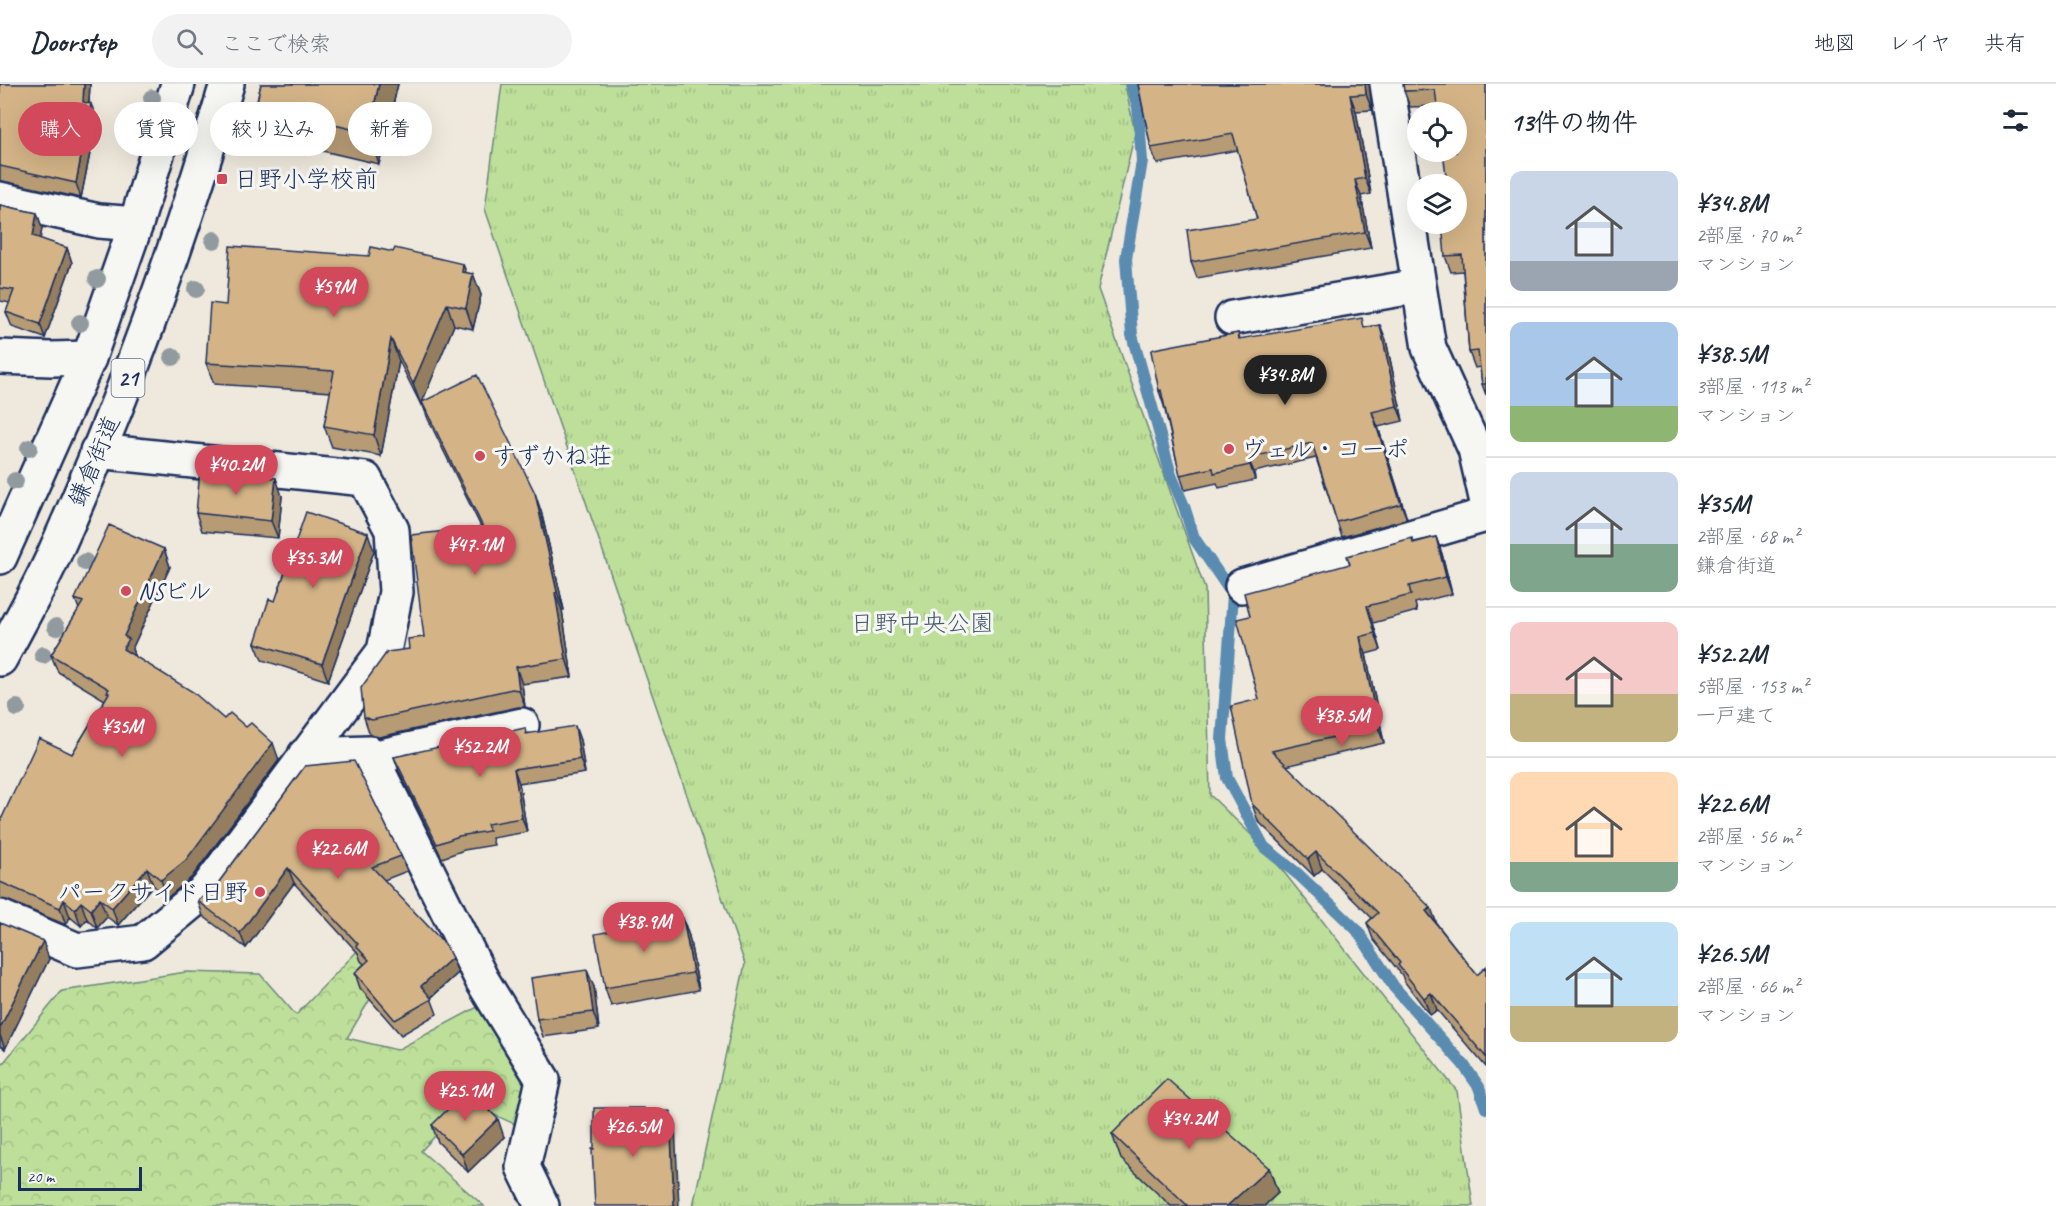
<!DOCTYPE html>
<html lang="ja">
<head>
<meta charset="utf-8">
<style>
	body { margin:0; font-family:Caveat,"Klee One",sans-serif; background:#f2f2f3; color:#1f2937; height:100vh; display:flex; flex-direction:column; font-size:22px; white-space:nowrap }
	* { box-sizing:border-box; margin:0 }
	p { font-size:20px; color:#747a83 }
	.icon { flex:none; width:33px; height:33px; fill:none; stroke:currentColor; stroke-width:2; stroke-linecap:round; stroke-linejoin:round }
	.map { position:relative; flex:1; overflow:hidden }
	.panel { display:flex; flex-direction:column; background:#fff; width:570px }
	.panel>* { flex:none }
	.banner { position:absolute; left:18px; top:18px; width:570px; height:54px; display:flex; gap:12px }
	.fabs { position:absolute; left:1407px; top:18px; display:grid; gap:12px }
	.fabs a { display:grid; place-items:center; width:60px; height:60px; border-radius:50%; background:#fff; box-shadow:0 6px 24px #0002; font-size:30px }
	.scale { position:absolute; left:18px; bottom:15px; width:124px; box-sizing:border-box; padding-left:6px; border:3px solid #1b2f5e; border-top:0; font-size:16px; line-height:21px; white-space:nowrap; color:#1b2f5e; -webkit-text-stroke:4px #f6f6f2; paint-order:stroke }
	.price { position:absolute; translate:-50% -51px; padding:0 14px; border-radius:21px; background:#d1495b; color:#fff; font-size:20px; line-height:39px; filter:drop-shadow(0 2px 3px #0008) }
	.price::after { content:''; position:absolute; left:50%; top:36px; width:18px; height:14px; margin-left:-9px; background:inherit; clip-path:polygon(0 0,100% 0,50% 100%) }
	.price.selected { background:#222; color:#fff }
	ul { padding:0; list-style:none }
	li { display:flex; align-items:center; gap:18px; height:150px; padding:0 24px }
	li+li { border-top:2px solid #e0e1e3 }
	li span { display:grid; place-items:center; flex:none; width:168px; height:120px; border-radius:12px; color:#555 }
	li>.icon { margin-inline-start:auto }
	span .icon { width:72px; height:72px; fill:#fffc; stroke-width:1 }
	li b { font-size:26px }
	h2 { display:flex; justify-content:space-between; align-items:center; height:72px; padding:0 24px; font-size:26px }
	.tag { padding:0 21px; border-radius:27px; background:#fff; box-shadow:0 6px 24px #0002; font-size:21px; line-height:54px }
	.tag.selected { background:#d1495b; color:#fff }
	header { display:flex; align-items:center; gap:36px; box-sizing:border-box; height:84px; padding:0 30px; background:#fff; border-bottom:2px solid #e0e1e3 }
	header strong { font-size:28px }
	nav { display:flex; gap:33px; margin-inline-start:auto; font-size:21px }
	.search { width:420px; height:54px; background:#f2f2f3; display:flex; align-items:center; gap:15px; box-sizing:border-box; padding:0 21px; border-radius:33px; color:#747a83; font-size:22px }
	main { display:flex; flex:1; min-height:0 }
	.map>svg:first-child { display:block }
	.forest { fill:url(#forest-crowns); stroke:#6c877c; stroke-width:1.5 }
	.park { fill:url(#park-tufts); stroke:#6c877c; stroke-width:1.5 }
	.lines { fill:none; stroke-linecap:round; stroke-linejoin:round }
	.stream { stroke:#5a8bb0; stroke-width:12 }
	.minor-casing { stroke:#1b2f5e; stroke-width:38 }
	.major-casing { stroke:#1b2f5e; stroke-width:38 }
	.minor { stroke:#f6f6f2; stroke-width:33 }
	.major { stroke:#f6f6f2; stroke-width:33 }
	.tree { fill:#919b9f }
	.wall { fill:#b69b74; stroke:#1b2f5e; stroke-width:1.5 }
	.shaded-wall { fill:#947e5e; stroke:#1b2f5e; stroke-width:1.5 }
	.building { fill:#d4b487; stroke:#1b2f5e; stroke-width:1.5 }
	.poi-dot { fill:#d1495b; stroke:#f6f6f2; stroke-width:2 }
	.labels { text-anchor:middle; stroke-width:6; stroke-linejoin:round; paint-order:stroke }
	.shield { fill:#f6f6f2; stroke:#5d6b8a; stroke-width:1.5 }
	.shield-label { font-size:22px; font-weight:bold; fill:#1b2f5e }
	.poi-label { font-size:24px; fill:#1b2f5e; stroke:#f6f6f2; text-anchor:start }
	.street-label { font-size:24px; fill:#1b2f5e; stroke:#f6f6f2 }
	.park-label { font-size:24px; fill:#445b6d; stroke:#f6f6f2 }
</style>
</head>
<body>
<header>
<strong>Doorstep</strong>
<div class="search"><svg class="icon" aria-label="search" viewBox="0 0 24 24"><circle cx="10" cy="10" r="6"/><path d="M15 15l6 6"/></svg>ここで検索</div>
<nav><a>地図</a><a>レイヤ</a><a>共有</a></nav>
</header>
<main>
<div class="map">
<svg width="1486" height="1122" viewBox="0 0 1486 1122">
	<defs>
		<pattern id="forest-crowns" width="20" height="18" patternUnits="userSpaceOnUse" patternTransform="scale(1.5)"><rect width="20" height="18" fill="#bddf99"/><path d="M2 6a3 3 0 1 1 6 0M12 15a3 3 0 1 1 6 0" fill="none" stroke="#a2c086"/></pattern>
		<pattern id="park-tufts" width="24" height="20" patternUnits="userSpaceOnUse" patternTransform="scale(1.5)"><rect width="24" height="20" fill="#bddf99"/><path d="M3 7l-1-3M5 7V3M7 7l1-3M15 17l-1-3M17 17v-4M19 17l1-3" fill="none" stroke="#a2c086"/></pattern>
	</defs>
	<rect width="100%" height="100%" fill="#efe9dd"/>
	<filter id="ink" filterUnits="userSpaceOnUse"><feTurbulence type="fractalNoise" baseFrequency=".0167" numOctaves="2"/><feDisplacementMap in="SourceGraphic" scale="12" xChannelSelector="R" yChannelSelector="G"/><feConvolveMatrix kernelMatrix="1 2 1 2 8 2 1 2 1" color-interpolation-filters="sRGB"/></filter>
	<g filter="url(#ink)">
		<path class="forest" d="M 384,839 L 410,848 L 347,954 L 397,966 L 487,918 L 533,997 L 523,1044 L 467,1018 L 421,1067 L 484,1122 L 0,1122 L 0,983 L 62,907 L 186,888 L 260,890 L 296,931 Z"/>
		<path class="park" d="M 502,0 L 1125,0 L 1135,49 L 1098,205 L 1205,505 L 1210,711 L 1264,763 L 1457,1007 L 1473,1122 L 693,1122 L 745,880 L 485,125 Z"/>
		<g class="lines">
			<path class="stream" d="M 1131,0 L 1138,23 L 1142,77 L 1126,175 L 1132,251 L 1171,391 L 1184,422 L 1194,454 L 1233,511 L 1222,655 L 1227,694 L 1264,763 L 1299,791 L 1357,846 L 1394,903 L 1463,980 L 1479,1003 L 1486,1024"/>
			<g class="minor-casing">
				<path id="minor" d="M 1387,0 L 1429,264 L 1475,365 L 1486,414
					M 0,115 L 99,137 L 136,140
					M 1232,234 L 1419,202
					M 0,273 L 51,275 L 89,274
					M 1242,502 L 1486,431
					M 305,671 L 369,669 L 482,896 L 543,996 L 523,1083 L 542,1122
					M 371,674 L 522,641
					M 0,833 L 77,866 L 143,858 L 206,806 L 384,567 L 396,508 L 392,446 L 365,395 L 97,367"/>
			</g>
			<g class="major-casing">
				<path id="major" d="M 0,473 L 89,274 L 136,140 L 178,0
					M 0,575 C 19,539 40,503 56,466 C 124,315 180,159 227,0"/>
			</g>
			<use href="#minor" class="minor"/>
			<use href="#major" class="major"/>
		</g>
		<g class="tree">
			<circle cx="152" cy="14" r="9"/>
			<circle cx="143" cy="51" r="9"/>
			<circle cx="214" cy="156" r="9"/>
			<circle cx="97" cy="195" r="9"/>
			<circle cx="196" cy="205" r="9"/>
			<circle cx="80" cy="239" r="9"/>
			<circle cx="173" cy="273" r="9"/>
			<circle cx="29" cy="364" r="9"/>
			<circle cx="15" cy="397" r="9"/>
			<circle cx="85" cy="478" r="9"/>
			<circle cx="56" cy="543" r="9"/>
			<circle cx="43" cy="571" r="9"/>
			<circle cx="17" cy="624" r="9"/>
		</g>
		<path class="wall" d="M 0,0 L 90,0 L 89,19 L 97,34 L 81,114 L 3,97 L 0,97 Z
			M 261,0 L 398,0 L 379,80 L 267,54 L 256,22 Z
			M 1138,0 L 1369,0 L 1372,26 L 1356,27 L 1371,110 L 1361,112 L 1371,164 L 1197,194 L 1191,178 L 1257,135 L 1238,66 L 1157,80 L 1151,64 Z
			M 1486,0 L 1486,311 L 1482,300 L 1480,283 L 1475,284 L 1469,268 L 1463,187 L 1451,188 L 1445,172 L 1456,140 L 1437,22 L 1410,23 L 1404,7 Z
			M 0,121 L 37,129 L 42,144 L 40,155 L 67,164 L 72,179 L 45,254 L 12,243 L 6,228 L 10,219 L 0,217 Z
			M 467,189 L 473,190 L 481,211 L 473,245 L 454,241 L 422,318 L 541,427 L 564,526 L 562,526 L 572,593 L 522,600 L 525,623 L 518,623 L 379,653 L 370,651 L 364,633 L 409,565 L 424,553 L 481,443 L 428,335 L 422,319 L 421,321 L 399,277 L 381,372 L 332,363 L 324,342 L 331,308 L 214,300 L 206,279 L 226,221 Z
			M 1380,241 L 1386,256 L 1403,337 L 1378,343 L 1407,435 L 1342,453 L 1316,374 L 1254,388 L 1255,396 L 1219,404 L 1217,399 L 1185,406 L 1180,391 L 1164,322 L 1159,307 L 1238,249 L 1240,255 L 1366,243 Z
			M 282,412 L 278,454 L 202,447 L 196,429 Z
			M 1436,453 L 1442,470 L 1452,510 L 1415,519 L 1417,527 L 1373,539 L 1381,566 L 1366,570 L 1384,659 L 1286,682 L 1437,840 L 1477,891 L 1486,883 L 1486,983 L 1437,926 L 1430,931 L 1404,897 L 1402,891 L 1373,855 L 1367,839 L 1372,834 L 1322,785 L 1314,792 L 1258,737 L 1252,720 L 1259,615 L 1250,532 L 1350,480 L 1414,458 Z
			M 164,465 L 170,483 L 132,565 L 135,573 L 224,635 L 279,676 L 192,793 L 167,814 L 153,801 L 118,841 L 107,833 L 97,844 L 87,835 L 81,842 L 70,833 L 66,841 L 7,816 L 0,815 L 0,738 L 72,670 L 105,616 L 58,588 L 51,571 L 79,525 L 75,515 Z
			M 374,467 L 328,597 L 262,576 L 255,559 L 275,517 Z
			M 527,649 L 580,656 L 585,689 L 519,699 L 527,748 L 492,754 L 494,761 L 464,766 L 442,774 L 399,687 L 394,673 Z
			M 305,682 L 401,772 L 407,787 L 384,796 L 452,874 L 458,889 L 431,914 L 437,930 L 401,951 L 360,904 L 355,889 L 364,880 L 361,877 L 358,869 L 294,799 L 246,864 L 203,832 L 198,817 L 216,802 Z
			M 0,839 L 49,875 L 5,965 L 0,962 Z
			M 689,852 L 699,906 L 611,922 L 605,904 Z
			M 594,903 L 599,945 L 543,953 L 537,935 Z
			M 432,1041 L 504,1053 L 468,1088 L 438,1058 Z
			M 1112,1050 L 1269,1084 L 1278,1109 L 1264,1122 L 1171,1122 L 1121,1075 Z"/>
		<path class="shaded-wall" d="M 84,0 L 90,0 L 88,32 L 83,18 Z
			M 379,0 L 398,0 L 379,80 L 368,49 Z
			M 1365,0 L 1369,0 L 1372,26 L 1366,10 Z
			M 1350,11 L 1356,27 L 1371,110 L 1365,94 Z
			M 91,20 L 97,34 L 81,114 L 76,99 Z
			M 1355,96 L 1361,112 L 1371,164 L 1365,148 Z
			M 37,129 L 42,144 L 38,167 L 33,152 Z
			M 67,164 L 72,179 L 45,254 L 40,240 Z
			M 463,180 L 471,201 L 473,190 L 481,211 L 473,245 L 466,224 L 462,188 Z
			M 447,220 L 454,241 L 421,321 L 413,300 Z
			M 1380,241 L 1386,256 L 1403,337 L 1397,322 Z
			M 391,255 L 399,277 L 381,372 L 374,351 Z
			M 1372,328 L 1378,343 L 1407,435 L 1401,420 Z
			M 1248,374 L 1254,388 L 1255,396 L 1250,381 Z
			M 276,394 L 282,412 L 278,454 L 271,437 Z
			M 535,409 L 541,427 L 564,526 L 557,508 Z
			M 368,449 L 374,467 L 328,597 L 322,580 Z
			M 1436,453 L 1442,470 L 1452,510 L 1446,493 Z
			M 164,465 L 170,483 L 132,565 L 135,573 L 123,565 L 124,552 Z
			M 555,509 L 562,526 L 572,593 L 566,575 Z
			M 1367,522 L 1373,539 L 1381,566 L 1375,549 Z
			M 1360,553 L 1366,570 L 1384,659 L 1378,643 Z
			M 516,583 L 522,600 L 525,623 L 519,606 Z
			M 575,642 L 580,656 L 585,689 L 580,675 Z
			M 273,659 L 279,676 L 192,793 L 167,814 L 161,796 Z
			M 514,685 L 519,699 L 527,748 L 522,734 Z
			M 1316,768 L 1322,785 L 1314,792 L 1308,775 Z
			M 147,784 L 153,801 L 118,841 L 112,824 Z
			M 288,784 L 294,799 L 246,864 L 240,849 Z
			M 100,815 L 107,833 L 97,844 L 91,826 Z
			M 64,816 L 70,833 L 66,841 L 60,824 Z
			M 81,818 L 87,835 L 81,842 L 75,825 Z
			M 1431,824 L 1437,840 L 1426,827 Z
			M 683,834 L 689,852 L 699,906 L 693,889 Z
			M 43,857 L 49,875 L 5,965 L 0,951 L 0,944 Z
			M 452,874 L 458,889 L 427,917 L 421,902 Z
			M 587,886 L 594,903 L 599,945 L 593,928 Z
			M 1431,909 L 1437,926 L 1430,931 L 1424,914 Z
			M 670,1027 L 675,1042 L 679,1122 L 674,1122 Z
			M 498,1035 L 504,1053 L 468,1088 L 462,1070 Z
			M 1269,1084 L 1278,1109 L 1264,1122 L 1227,1122 Z"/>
		<path class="building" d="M 0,0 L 84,0 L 83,18 L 91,20 L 76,99 L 0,82 Z
			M 261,0 L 379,0 L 368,49 L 256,22 Z
			M 1138,0 L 1365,0 L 1366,10 L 1350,11 L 1365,94 L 1355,96 L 1365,148 L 1191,178 L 1187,146 L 1257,135 L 1233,50 L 1151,64 Z
			M 1403,0 L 1486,0 L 1486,300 L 1482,300 L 1478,267 L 1469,268 L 1462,171 L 1445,172 L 1442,140 L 1456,140 L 1456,100 L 1447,100 L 1443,68 L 1456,68 L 1456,28 L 1438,28 L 1435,6 L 1404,7 Z
			M 0,121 L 37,129 L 33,152 L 67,164 L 40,240 L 6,228 L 14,206 L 0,204 Z
			M 230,162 L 369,172 L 371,163 L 393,168 L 395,164 L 463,180 L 462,188 L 473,190 L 466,224 L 447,220 L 413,300 L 391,255 L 374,351 L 324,342 L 334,287 L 206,279 L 210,219 L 226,221 Z
			M 1362,234 L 1364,244 L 1380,241 L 1397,322 L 1372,328 L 1401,420 L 1337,438 L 1312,359 L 1248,374 L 1250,381 L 1214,389 L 1213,384 L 1180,391 L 1161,306 L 1159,307 L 1151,267 L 1154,265 L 1238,249 L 1239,255 Z
			M 477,291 L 535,409 L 557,508 L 555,509 L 566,575 L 516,583 L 519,606 L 512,605 L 372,636 L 364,633 L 361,604 L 387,568 L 409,565 L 408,555 L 424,553 L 411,451 L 483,443 L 422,318 Z
			M 200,387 L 276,394 L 271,437 L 196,429 Z
			M 306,428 L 368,449 L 322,580 L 255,559 L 269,515 L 275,517 Z
			M 109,441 L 164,465 L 124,552 L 129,555 L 123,565 L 193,608 L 224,635 L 230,629 L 246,643 L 251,639 L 273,659 L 186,776 L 161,796 L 147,784 L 112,824 L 100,815 L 91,826 L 81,818 L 75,825 L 64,816 L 60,824 L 0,798 L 0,738 L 39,654 L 72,670 L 109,609 L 107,608 L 109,605 L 51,571 L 83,518 L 75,515 Z
			M 1436,453 L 1446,493 L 1409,502 L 1411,511 L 1367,522 L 1375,549 L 1360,553 L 1378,643 L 1272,667 L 1431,824 L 1426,827 L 1477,891 L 1486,883 L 1486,973 L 1431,909 L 1424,914 L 1398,881 L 1400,879 L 1367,839 L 1378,829 L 1316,768 L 1308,775 L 1252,720 L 1231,622 L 1259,615 L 1237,535 L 1250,532 L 1244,509 L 1350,480 L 1347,472 L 1412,454 L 1413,459 Z
			M 575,642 L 580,675 L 514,685 L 522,734 L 487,740 L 489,747 L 459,752 L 437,760 L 394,673 L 525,644 L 526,650 Z
			M 354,677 L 401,772 L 372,783 L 445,860 L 452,874 L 421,902 L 432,915 L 395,936 L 355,889 L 369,876 L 356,862 L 358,860 L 288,784 L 240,849 L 198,817 L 216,802 L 305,682 Z
			M 683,834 L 693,889 L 605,904 L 595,850 Z
			M 0,839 L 43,857 L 0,944 Z
			M 587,886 L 593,928 L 537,935 L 531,894 Z
			M 1167,995 L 1269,1084 L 1227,1122 L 1188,1122 L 1112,1050 Z
			M 468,1005 L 498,1035 L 462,1070 L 432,1041 Z
			M 594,1024 L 644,1024 L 644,1029 L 670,1027 L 674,1122 L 595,1122 L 592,1065 L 594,1065 Z"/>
	</g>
	<g class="poi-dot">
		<rect x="216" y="89" width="12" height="12" rx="3"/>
		<circle cx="1229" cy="365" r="6"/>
		<circle cx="480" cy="372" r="6"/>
		<circle cx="126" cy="507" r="6"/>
		<circle cx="260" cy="808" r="6"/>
	</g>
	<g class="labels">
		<rect class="shield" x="111.5" y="275" width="33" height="38" rx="4.5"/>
		<g class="shield-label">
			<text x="128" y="302">21</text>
		</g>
		<g class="poi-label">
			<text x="234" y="103">日野小学校前</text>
			<text x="1241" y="373">ヴェル・コーポ</text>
			<text x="492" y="380">すずかね荘</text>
			<text x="138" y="515">NSビル</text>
			<text x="248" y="816" text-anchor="end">パークサイド日野</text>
		</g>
		<g class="street-label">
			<text transform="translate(94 377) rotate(-67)" y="8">鎌倉街道</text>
		</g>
		<g class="park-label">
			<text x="922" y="547">日野中央公園</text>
		</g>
	</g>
</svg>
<div class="fabs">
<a><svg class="icon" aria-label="locate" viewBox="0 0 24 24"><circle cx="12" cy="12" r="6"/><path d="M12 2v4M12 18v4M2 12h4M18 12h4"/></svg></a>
<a><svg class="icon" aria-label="layers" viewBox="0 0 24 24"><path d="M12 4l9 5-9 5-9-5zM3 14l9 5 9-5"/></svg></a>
</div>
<div class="scale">20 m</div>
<b class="price" style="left:334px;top:234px">¥59M</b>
<b class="price selected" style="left:1285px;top:322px">¥34.8M</b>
<b class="price" style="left:236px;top:412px">¥40.2M</b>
<b class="price" style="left:475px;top:492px">¥47.1M</b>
<b class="price" style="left:313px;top:505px">¥35.3M</b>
<b class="price" style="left:1342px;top:663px">¥38.5M</b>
<b class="price" style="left:122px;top:674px">¥35M</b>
<b class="price" style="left:480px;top:694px">¥52.2M</b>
<b class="price" style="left:338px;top:796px">¥22.6M</b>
<b class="price" style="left:644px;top:869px">¥38.9M</b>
<b class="price" style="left:465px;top:1038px">¥25.1M</b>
<b class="price" style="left:1189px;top:1066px">¥34.2M</b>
<b class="price" style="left:633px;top:1074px">¥26.5M</b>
<div class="banner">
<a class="tag selected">購入</a>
<a class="tag">賃貸</a>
<a class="tag">絞り込み</a>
<a class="tag">新着</a>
</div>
</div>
<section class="panel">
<h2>13件の物件<svg class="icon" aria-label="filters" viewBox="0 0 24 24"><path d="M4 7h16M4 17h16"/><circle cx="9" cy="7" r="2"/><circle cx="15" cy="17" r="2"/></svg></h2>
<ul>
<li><span style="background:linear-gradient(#c9d6e8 75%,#9aa5b1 0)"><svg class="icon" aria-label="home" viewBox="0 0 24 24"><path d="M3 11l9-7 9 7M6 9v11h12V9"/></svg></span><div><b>¥34.8M</b><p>2部屋 · 70 m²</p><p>マンション</p></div></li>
<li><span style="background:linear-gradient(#a9c7e8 70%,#8fb573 0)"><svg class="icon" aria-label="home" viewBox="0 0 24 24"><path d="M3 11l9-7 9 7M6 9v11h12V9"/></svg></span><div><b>¥38.5M</b><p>3部屋 · 113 m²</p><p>マンション</p></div></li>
<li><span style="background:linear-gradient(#c9d6e8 60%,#7fa58c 0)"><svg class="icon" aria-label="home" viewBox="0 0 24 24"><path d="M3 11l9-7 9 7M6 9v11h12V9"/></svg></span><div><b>¥35M</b><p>2部屋 · 68 m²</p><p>鎌倉街道</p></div></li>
<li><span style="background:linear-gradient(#f6c9c9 60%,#c2b280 0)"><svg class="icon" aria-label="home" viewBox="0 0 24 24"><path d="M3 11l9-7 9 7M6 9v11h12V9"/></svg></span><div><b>¥52.2M</b><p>5部屋 · 153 m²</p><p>一戸建て</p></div></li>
<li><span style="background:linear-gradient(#ffd9b3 75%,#7fa58c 0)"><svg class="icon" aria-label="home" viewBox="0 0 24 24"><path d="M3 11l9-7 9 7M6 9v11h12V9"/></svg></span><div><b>¥22.6M</b><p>2部屋 · 56 m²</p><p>マンション</p></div></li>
<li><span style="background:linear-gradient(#bfe0f5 70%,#c2b280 0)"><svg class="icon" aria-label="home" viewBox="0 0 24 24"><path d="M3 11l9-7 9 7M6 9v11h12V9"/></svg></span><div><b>¥26.5M</b><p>2部屋 · 66 m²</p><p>マンション</p></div></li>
</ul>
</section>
</main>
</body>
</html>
